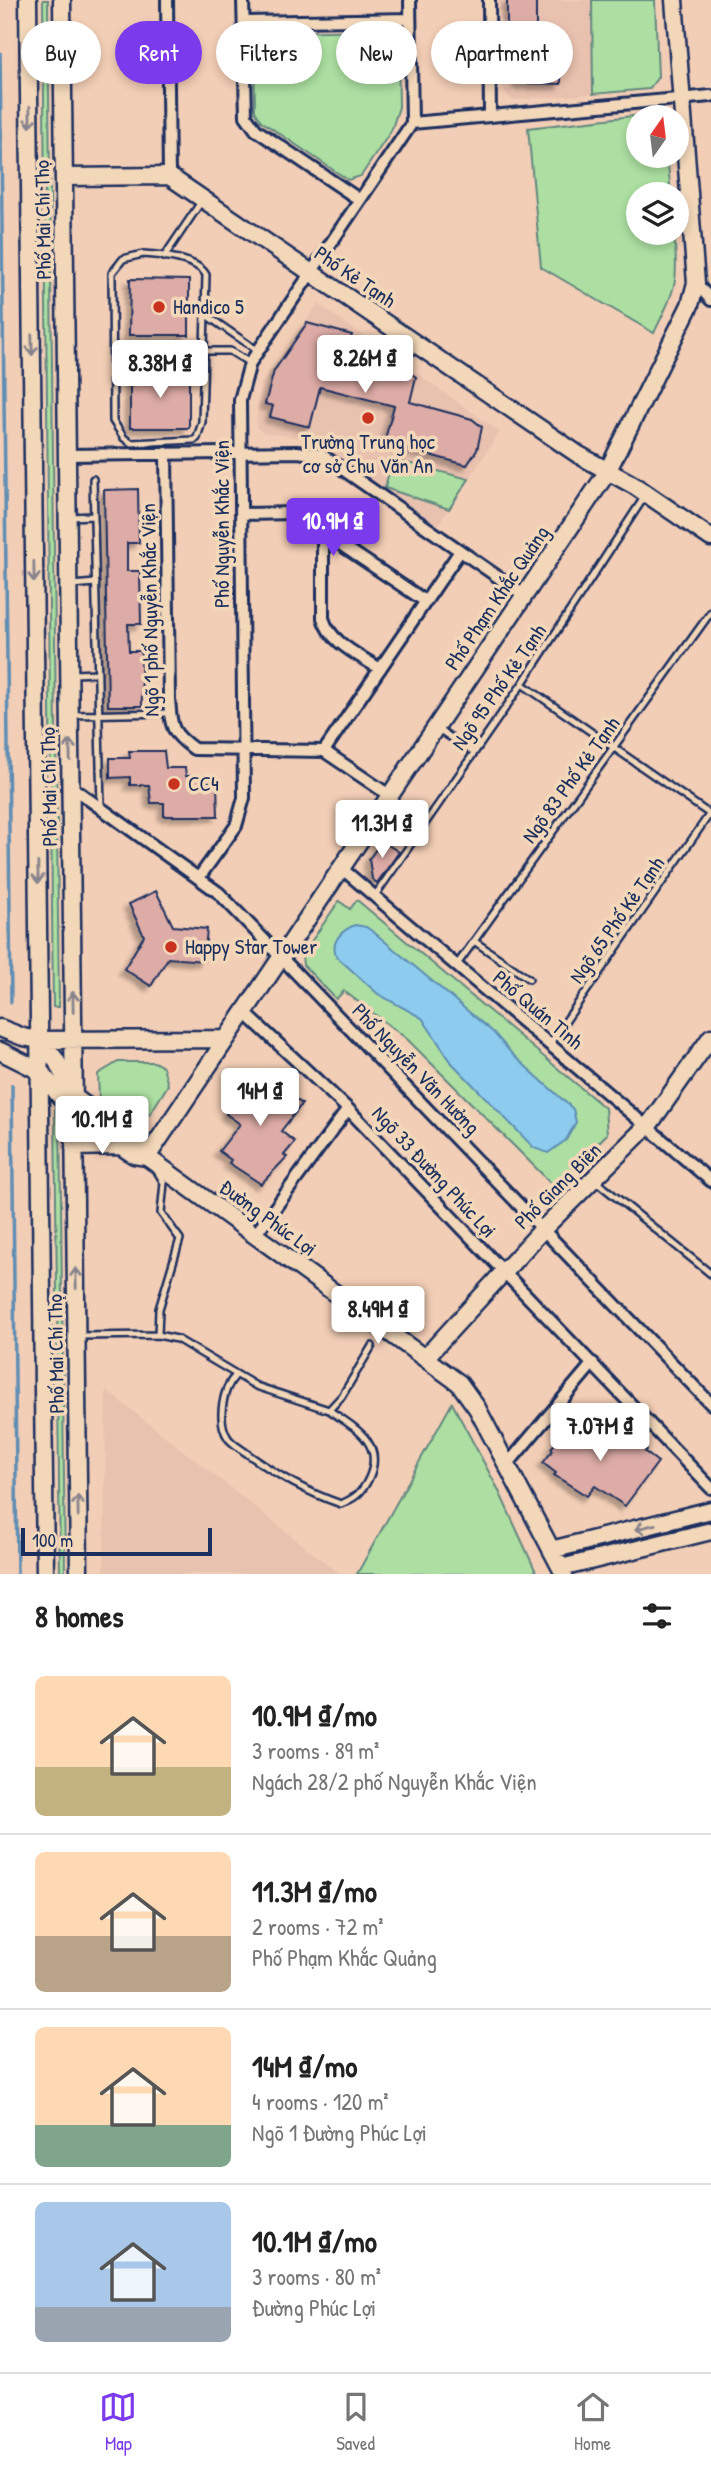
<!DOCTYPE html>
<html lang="en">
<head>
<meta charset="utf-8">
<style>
	body { margin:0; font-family:"Patrick Hand",sans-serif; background:#f6f6f6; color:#222; height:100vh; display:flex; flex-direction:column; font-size:26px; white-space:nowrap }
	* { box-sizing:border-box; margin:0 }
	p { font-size:23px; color:#767676 }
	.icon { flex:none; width:38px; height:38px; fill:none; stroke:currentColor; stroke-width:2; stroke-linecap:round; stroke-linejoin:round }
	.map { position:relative; height:1574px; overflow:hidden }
	.side { display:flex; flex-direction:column; background:#fff; flex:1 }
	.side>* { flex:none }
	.banner { position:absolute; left:21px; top:21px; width:670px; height:63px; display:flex; gap:14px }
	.needle { width:46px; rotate:14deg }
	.tools { position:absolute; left:626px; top:105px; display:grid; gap:14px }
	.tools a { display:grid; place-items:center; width:63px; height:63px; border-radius:50%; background:#fff; box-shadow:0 4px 10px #0003; font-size:35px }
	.scale { position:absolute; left:21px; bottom:18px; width:191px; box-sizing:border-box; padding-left:7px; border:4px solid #1b2f5e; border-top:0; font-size:19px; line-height:24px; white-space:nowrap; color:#1b2f5e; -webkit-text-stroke:5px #f3d7b9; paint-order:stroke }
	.price { position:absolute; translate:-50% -60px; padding:0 16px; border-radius:7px; background:#fff; color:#222; font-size:23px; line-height:46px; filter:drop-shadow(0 2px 4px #0008) }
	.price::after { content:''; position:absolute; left:50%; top:42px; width:21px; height:16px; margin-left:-10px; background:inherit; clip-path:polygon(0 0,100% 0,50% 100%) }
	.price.selected { background:#7c3aed; color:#fff }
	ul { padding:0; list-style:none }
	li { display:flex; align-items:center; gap:21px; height:175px; padding:0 35px }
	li+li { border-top:2px solid #e0e0e0 }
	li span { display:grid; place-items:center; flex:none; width:196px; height:140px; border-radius:10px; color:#555 }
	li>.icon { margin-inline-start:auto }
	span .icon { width:84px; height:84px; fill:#fffc; stroke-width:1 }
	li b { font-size:30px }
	h2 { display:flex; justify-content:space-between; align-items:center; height:84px; padding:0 35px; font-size:30px }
	.tag { padding:0 24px; border-radius:32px; background:#fff; box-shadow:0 4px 10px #0003; font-size:24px; line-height:63px }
	.tag.selected { background:#7c3aed; color:#fff }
	.menu { display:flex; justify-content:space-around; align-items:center; height:98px; border-top:2px solid #e0e0e0; background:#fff; font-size:19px; color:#767676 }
	.menu a { display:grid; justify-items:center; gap:4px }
	.menu .selected { color:#7c3aed }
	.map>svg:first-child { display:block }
	.built { fill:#e9c1af }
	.green { fill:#acdfa1; stroke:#648780; stroke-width:2 }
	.water { fill:#8dccee; stroke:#5f8db4; stroke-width:2 }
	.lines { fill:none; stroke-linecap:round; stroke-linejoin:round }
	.stream { stroke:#5f8db4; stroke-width:3.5 }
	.building { fill:#deaca6; stroke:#1b2f5e; stroke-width:2; filter:url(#shadow) }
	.lane-casing { stroke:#1b2f5e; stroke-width:10 }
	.street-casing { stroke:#1b2f5e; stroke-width:16 }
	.secondary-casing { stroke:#1b2f5e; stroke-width:21 }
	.lane { stroke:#f3d7b9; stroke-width:5 }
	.street { stroke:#f3d7b9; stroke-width:10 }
	.secondary { stroke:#f3d7b9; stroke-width:16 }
	.oneway { stroke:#87838c }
	.poi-dot { fill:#c8321e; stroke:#f3d7b9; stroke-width:2.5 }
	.labels { text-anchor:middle; stroke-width:7; stroke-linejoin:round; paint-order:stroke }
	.street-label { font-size:21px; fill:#1b2f5e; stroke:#f3d7b9 }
	.poi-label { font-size:21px; fill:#1b2f5e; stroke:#f3d7b9; text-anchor:start }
</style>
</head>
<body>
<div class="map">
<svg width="711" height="1574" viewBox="0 0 711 1574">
	<defs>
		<filter id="shadow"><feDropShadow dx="-5" dy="5" stdDeviation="2" flood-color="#0004"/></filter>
	</defs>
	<rect width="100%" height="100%" fill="#f3ceb6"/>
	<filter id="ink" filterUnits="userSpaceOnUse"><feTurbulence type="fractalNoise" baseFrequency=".0143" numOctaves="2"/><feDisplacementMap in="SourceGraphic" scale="14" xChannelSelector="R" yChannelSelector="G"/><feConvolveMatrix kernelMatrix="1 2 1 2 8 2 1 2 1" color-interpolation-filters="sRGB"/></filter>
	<g filter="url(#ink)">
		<path class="built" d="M 499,0 L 592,0 L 593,94 L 512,100 L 503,90 Z
			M 318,304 L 500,432 L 438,525 L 317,443 L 297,437 L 264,433 L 256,427 L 260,386 Z
			M 106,1390 L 340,1574 L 104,1574 Z"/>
		<path class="green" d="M 43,0 L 48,0 L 59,1007 L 53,1007 Z
			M 592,0 L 655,0 L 658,77 L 649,89 L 593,94 Z
			M 389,30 L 398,38 L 399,107 L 391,131 L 361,176 L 348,180 L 261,121 L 255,111 L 254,52 L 265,52 L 265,32 Z
			M 650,114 L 655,117 L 639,117 L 639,156 L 667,156 L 671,194 L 639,194 L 639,233 L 674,233 C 679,284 676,287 654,333 L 541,267 L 528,128 Z
			M 392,459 L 469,479 L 449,509 L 385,488 Z
			M 357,900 L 605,1108 L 607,1134 L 555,1187 L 407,1039 L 344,991 L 336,999 L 303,965 L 302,955 L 339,901 L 350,909 Z
			M 118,1062 L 154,1062 L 163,1067 L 168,1085 L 150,1114 L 129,1119 L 99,1099 L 98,1074 Z
			M 55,1108 L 60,1110 L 65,1574 L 60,1574 Z
			M 452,1403 L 498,1489 L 537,1574 L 357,1574 Z
			M 711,1517 L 711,1525 L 601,1550 L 601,1545 Z"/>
		<path class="water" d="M 355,925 L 366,927 L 376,934 L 494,1033 L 512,1054 L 573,1109 L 576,1122 L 566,1140 L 548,1153 L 534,1148 L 452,1063 L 422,1018 L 378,994 L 337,957 C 329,942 342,930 355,925 Z"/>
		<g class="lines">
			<path class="stream" d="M 0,53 L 11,1002
				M 12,1085 L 17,1574"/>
		</g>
		<path class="building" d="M 507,0 L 536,0 L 536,47 L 550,47 L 550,54 L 561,54 L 561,84 L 518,83 L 518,57 L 507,57 Z
			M 130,279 L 189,280 L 189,335 L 129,335 Z
			M 307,323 L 352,335 L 347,352 L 401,367 L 416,377 L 410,402 L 472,419 L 482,427 L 477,450 L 467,465 L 384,443 L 394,406 L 320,387 L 310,427 L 270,417 L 273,406 L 265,404 L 274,371 Z
			M 130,373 L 189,373 L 189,428 L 130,428 Z
			M 138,489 L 139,543 L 127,543 L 127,571 L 140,571 L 141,624 L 128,624 L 129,651 L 141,651 L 142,706 L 108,706 L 104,490 Z
			M 129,751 L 164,751 L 166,768 L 185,768 L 186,776 L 205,776 L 206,782 L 217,782 L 218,816 L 164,816 L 164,803 L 151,803 L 149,785 L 130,785 L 130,777 L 110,778 L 110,758 L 130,758 Z
			M 382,841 L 399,852 L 377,883 L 372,879 L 369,859 Z
			M 156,891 L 173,926 L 207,929 L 204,961 L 168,958 L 151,986 L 124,969 L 144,936 L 129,904 Z
			M 259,1071 L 302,1104 L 281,1131 L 295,1142 L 284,1155 L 287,1157 L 261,1184 L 229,1163 L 231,1160 L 219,1151 L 240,1124 L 226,1114 L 247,1082 L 250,1083 Z
			M 577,1420 L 605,1442 L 615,1429 L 647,1450 L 645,1452 L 658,1462 L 625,1506 L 595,1486 L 587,1496 L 554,1475 L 556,1473 L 543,1463 L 553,1450 L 551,1448 Z"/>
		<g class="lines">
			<g class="lane-casing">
				<path id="lane" d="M 143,254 C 160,255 198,259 206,275 L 202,422 L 197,438 L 194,440 L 131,443 L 124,438 L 113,421 L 112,273 L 123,259 Z
					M 164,257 L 201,202
					M 206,315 L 258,351
					M 206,351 L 230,351 L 250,363
					M 93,479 L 101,807
					M 69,517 L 94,516
					M 71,585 L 96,583
					M 73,674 L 98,673
					M 522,684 L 711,815
					M 73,715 L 170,713
					M 438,729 L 473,752
					M 374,897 L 522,684 L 645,496
					M 474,941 L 529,979
					M 456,966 L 711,612
					M 549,1045 L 711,812
					M 157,1171 L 164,1183 L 161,1213 L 180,1239 L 159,1309 L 158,1335 L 177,1339 L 256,1386 L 329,1410 L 342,1396 L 372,1346
					M 596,1181 L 711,1274
					M 79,1336 L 158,1335
					M 235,1376 C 222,1390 217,1421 228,1438 C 232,1444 243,1450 249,1455 C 279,1476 306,1492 341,1504 C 355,1498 362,1493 369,1478 C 385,1443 355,1428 329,1410"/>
			</g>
			<g class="street-casing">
				<path id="street" d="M 167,0 L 169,176
					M 243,0 L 246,116 L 256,130 L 360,200
					M 489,0 L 490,116
					M 244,22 L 410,19
					M 412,123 L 711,96
					M 696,283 L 711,300
					M 166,453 L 169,698 C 171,726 170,732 194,749 L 324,751
					M 67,455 L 297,452 L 322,455 L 524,595
					M 241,514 L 294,513 L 425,601
					M 323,532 L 323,618 C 330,643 359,655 380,669
					M 70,786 L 219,893 L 711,1404
					M 389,795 L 324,751 L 460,551
					M 340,867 L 711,1181
					M 200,876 L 236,826 L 244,798 L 240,400 L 250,363 L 412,123 L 410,0
					M 243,1011 L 348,1109 L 711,1488
					M 255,1235 L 348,1109
					M 507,1465 L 593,1363"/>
			</g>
			<g class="secondary-casing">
				<path id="secondary" d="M 28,0 L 45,1574
					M 62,0 L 79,1574
					M 64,177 L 169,176 L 579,455 L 635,486 L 711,538
					M 0,1028 L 23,1037 L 39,1040 L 224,1039
					M 39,1040 L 56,1060 L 74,1097 L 141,1146 L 147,1157 L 459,1383 L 477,1408 L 564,1574
					M 0,1051 L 40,1071 L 74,1114 L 134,1155 L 147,1157
					M 74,1147 L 121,1146
					M 147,1157 L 606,474 L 690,305 L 696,283 L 674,0
					M 425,1358 L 543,1229 L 651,1122 L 711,1037
					M 551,1550 L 711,1510
					M 561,1568 L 711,1531"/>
			</g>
			<use href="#lane" class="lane"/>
			<use href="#street" class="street"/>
			<use href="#secondary" class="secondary"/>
		</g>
		<defs><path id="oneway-shaft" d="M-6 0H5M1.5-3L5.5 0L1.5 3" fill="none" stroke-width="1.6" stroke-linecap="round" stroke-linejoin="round" transform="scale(1.75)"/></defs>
		<g class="oneway">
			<use href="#oneway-shaft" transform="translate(30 117) rotate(89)"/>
			<use href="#oneway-shaft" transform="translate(32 345) rotate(89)"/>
			<use href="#oneway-shaft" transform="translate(34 572) rotate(89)"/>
			<use href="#oneway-shaft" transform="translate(70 750) rotate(-91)"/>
			<use href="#oneway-shaft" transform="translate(38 873) rotate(89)"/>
			<use href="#oneway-shaft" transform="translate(73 1002) rotate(-91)"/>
			<use href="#oneway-shaft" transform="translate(76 1278) rotate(-91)"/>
			<use href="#oneway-shaft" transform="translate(78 1506) rotate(-91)"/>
			<use href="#oneway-shaft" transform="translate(645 1527) rotate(166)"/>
		</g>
	</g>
	<g class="poi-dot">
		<circle cx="159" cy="307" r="7"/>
		<circle cx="368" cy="418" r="7"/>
		<circle cx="174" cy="784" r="7"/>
		<circle cx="171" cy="947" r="7"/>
	</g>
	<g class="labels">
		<g class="street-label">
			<text transform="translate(43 220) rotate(-91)" y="7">Phố Mai Chí Thọ</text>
			<text transform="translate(355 277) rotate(34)" y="7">Phố Kẻ Tạnh</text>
			<text transform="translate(222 524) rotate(-90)" y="7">Phố Nguyễn Khắc Viện</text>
			<text transform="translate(497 598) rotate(-56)" y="7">Phố Phạm Khắc Quảng</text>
			<text transform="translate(150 610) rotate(-91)" y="7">Ngõ 1 phố Nguyễn Khắc Viện</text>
			<text transform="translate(499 687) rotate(-55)" y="7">Ngõ 95 Phố Kẻ Tạnh</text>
			<text transform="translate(571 780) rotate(-54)" y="7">Ngõ 83 Phố Kẻ Tạnh</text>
			<text transform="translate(49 787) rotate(-91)" y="7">Phố Mai Chí Thọ</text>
			<text transform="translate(617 920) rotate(-55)" y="7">Ngõ 65 Phố Kẻ Tạnh</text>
			<text transform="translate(538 1010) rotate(40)" y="7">Phố Quán Tình</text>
			<text transform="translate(416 1069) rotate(46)" y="7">Phố Nguyễn Văn Hưởng</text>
			<text transform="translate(434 1172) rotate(47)" y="7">Ngõ 33 Đường Phúc Lợi</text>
			<text transform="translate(558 1186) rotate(-45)" y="7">Phố Giang Biên</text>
			<text transform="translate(268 1218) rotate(36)" y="7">Đường Phúc Lợi</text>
			<text transform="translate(56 1354) rotate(-91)" y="7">Phố Mai Chí Thọ</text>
		</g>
		<g class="poi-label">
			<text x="173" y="314">Handico 5</text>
			<text x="368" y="449" text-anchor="middle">Trường Trung học<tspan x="368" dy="24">cơ sở Chu Văn An</tspan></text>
			<text x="188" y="791">CC4</text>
			<text x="185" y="954">Happy Star Tower</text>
		</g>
	</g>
</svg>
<div class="tools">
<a><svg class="needle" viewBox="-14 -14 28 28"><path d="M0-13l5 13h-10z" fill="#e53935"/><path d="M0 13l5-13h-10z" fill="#767676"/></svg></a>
<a><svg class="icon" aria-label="layers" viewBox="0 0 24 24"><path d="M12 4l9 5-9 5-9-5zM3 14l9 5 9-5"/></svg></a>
</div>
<div class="scale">100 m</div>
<b class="price" style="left:365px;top:395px">8.26M ₫</b>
<b class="price" style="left:160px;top:400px">8.38M ₫</b>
<b class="price selected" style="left:333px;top:558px">10.9M ₫</b>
<b class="price" style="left:382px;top:860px">11.3M ₫</b>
<b class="price" style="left:260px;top:1128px">14M ₫</b>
<b class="price" style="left:102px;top:1156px">10.1M ₫</b>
<b class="price" style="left:378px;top:1346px">8.49M ₫</b>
<b class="price" style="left:600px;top:1463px">7.07M ₫</b>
<div class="banner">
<a class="tag">Buy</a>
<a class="tag selected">Rent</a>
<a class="tag">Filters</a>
<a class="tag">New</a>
<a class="tag">Apartment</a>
</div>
</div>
<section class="side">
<h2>8 homes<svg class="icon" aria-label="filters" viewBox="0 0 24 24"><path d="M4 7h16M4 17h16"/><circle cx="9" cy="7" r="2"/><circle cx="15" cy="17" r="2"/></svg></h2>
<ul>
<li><span style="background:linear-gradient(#ffd9b3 65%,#c2b280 0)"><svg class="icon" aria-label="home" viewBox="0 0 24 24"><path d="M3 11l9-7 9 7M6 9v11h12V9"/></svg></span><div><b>10.9M ₫/mo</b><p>3 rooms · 89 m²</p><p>Ngách 28/2 phố Nguyễn Khắc Viện</p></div></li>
<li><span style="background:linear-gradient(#ffd9b3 60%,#b9a48a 0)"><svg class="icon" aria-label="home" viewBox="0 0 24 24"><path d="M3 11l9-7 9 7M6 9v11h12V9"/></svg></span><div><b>11.3M ₫/mo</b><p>2 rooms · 72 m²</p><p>Phố Phạm Khắc Quảng</p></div></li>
<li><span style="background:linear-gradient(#ffd9b3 70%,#7fa58c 0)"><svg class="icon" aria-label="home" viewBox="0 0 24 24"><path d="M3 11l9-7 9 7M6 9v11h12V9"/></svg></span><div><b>14M ₫/mo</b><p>4 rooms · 120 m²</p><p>Ngõ 1 Đường Phúc Lợi</p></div></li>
<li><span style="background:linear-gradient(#a9c7e8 75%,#9aa5b1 0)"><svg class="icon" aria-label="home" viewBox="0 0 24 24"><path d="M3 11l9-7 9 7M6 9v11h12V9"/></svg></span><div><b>10.1M ₫/mo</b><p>3 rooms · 80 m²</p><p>Đường Phúc Lợi</p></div></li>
</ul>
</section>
<nav class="menu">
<a class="selected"><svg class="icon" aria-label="map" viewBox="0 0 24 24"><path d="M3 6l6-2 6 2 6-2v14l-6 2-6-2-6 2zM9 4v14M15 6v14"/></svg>Map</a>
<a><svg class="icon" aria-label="saved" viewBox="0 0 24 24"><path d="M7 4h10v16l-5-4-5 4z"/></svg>Saved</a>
<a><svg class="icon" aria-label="home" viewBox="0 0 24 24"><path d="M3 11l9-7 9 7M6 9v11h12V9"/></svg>Home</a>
</nav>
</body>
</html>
